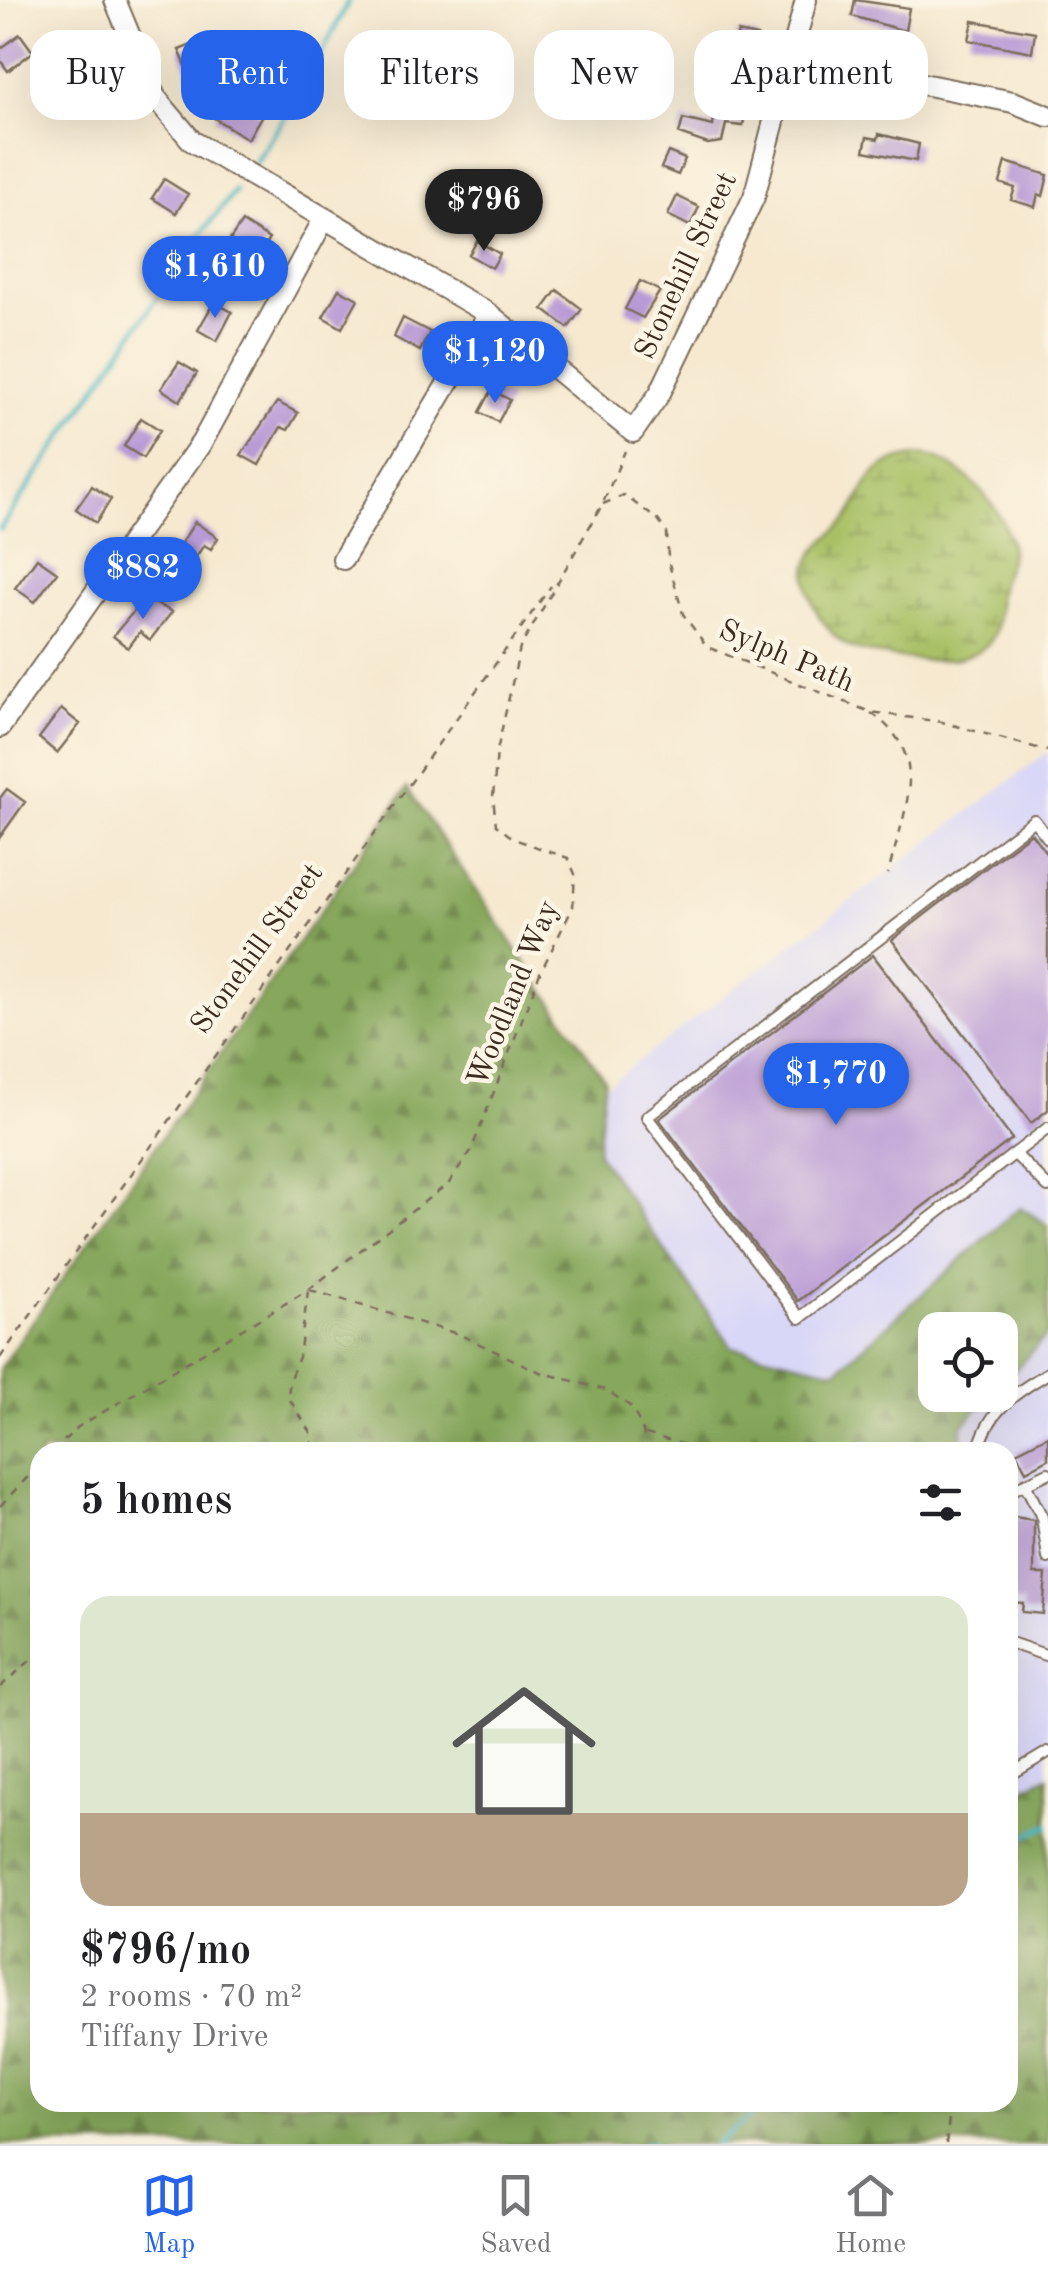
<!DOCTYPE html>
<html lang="en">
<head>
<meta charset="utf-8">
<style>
	body { margin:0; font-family:"Old Standard TT",serif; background:#f6f6f6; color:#202124; height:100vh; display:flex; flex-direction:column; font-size:38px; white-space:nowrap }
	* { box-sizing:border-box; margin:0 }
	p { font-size:32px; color:#757577 }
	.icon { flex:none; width:55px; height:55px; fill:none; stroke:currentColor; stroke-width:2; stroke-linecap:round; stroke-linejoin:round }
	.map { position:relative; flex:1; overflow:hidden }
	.side { position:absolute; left:30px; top:1442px; width:988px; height:670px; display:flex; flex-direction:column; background:#fff; border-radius:30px; box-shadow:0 10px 40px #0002 }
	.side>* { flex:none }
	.top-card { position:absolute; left:30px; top:30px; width:990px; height:90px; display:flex; gap:20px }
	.buttons { position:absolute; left:918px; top:1312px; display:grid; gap:20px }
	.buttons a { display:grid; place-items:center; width:100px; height:100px; border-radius:20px; background:#fff; box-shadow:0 10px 40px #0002; font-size:50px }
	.price { position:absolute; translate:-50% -85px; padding:0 22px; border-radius:35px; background:#2563eb; color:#fff; font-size:32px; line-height:65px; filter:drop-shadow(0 2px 5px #0008) }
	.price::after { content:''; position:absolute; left:50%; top:60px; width:30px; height:22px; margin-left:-15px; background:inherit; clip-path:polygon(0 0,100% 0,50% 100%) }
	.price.selected { background:#222; color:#fff }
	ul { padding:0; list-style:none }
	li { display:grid; align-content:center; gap:20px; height:530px; padding:0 50px }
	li+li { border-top:2px solid #e0e0e0 }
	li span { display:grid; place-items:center; height:310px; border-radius:30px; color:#555 }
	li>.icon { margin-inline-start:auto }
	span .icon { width:180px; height:180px; fill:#fffc; stroke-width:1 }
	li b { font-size:42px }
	h2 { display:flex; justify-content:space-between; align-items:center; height:120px; padding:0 50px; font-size:42px }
	.pill { padding:0 35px; border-radius:30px; background:#fff; box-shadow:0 10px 40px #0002; font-size:35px; line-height:90px }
	.pill.selected { background:#2563eb; color:#fff }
	.tab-bar { display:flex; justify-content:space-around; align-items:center; height:140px; border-top:2px solid #e0e0e0; background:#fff; font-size:28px; color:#757577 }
	.tab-bar a { display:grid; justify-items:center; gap:5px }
	.tab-bar .selected { color:#2563eb }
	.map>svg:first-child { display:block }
	.built { fill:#d9d7f8; fill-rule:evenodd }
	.forest { fill:url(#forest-firs); stroke:#60683c; stroke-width:2.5 }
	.wetland { fill:url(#wetland-marsh); stroke:#727642; stroke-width:2.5 }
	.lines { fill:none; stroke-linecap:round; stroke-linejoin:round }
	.stream { stroke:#48b7c2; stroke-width:5 }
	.building { fill:#b89ad6 }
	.lane-casing { stroke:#7c6d5c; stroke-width:14 }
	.street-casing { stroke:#7c6d5c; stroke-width:24 }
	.path { stroke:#7c6d5c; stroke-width:2.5; stroke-dasharray:8 8; stroke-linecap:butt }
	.lane { stroke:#fff; stroke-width:10 }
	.street { stroke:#fff; stroke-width:20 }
	.labels { text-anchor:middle; stroke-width:9; stroke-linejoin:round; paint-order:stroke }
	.street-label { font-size:30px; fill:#3b2a1e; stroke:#fcf5e5 }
</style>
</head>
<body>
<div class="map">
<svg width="1048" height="2144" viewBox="0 0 1048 2144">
	<defs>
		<pattern id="forest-firs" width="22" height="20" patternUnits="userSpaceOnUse" patternTransform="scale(2.5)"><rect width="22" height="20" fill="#86a75b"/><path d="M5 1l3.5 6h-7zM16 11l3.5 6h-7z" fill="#6f884b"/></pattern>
		<pattern id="wetland-marsh" width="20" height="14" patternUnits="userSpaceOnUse" patternTransform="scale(2.5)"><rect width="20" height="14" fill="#a9c166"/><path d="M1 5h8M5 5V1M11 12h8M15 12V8" fill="none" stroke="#8b9d53"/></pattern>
	</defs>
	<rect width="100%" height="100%" fill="#fcf5e5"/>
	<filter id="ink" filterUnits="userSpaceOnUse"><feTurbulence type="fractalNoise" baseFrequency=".01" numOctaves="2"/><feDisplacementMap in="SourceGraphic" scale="20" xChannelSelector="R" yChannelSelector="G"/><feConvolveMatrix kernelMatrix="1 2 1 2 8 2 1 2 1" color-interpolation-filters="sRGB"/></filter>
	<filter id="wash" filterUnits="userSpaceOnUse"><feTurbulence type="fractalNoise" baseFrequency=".0048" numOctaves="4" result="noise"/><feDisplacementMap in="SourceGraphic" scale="40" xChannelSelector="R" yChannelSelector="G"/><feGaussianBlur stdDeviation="2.25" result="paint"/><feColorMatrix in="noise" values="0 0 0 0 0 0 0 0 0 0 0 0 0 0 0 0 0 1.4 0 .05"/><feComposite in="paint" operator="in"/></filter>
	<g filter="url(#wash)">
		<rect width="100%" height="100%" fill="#f6e9d0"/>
		<path class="built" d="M 1048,752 L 1048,2144 L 0,2144 L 40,2102 L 1008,2102 L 1008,1452 L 120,1452 ZM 935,1330 L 1000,1330 L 1000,1395 L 935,1395 Z"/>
		<path class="forest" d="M 407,788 L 605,1080 L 597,1153 L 732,1347 L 836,1371 L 1020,1207 L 1048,1225 L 1048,1334 L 1000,1386 L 1000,1330 L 935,1330 L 935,1395 L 991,1395 L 962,1426 L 962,1452 L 40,1452 L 40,2102 L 1008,2102 L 1008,1796 L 1048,1776 L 1048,2144 L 0,2144 L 0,1368 Z"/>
		<path class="wetland" d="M 924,455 C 961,461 1010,512 1011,552 C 1011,564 1002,576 1000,588 C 996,604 1001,627 991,640 C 966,673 893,658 859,650 C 829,643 800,595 808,565 C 814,545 835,534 847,519 C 860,503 864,480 881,468 C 894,459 908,456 924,455 Z"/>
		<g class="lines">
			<path class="stream" d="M 256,161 L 305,87 L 349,0
				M 0,529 L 197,239 L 235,191
				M 1008,1843 L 1048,1826
				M 645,2144 L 653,2144
				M 716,2144 L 768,2102"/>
		</g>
		<g id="blocks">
			<path class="building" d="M 855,0 L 909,8 L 905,31 L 852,16 Z
				M 973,21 L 1035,32 L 1032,52 L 969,40 Z
				M 738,32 L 757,36 L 752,60 L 733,57 Z
				M 20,34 L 33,52 L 8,71 L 0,60 L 0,49 Z
				M 199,42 L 212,71 L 192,80 L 179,50 Z
				M 722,55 L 741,59 L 735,89 L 740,89 L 737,109 L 745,110 L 743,126 L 726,124 L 722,142 L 708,144 L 679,134 L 683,119 L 713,126 Z
				M 94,59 L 105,85 L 85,93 L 74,67 Z
				M 238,100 L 262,115 L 248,139 L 214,118 L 222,105 L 231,111 Z
				M 879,134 L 919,144 L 916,161 L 864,151 L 867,137 L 878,139 Z
				M 668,152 L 685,159 L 678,175 L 661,168 Z
				M 1006,162 L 1048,175 L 1043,196 L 1038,194 L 1035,207 L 1011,200 L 1015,188 L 1000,183 Z
				M 164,179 L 188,194 L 176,213 L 152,198 Z
				M 677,196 L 699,207 L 690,226 L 668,215 Z
				M 242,222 L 269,239 L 258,257 L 230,240 Z
				M 477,241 L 500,254 L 492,268 L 469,255 Z
				M 640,281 L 660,291 L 643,318 L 625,309 Z
				M 339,289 L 358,299 L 342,328 L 323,317 Z
				M 557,290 L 582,309 L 568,328 L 543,309 Z
				M 214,302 L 232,312 L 217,341 L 198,330 Z
				M 403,318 L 430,332 L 420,351 L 394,337 Z
				M 179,362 L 197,373 L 180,401 L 161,389 Z
				M 492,390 L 510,400 L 498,422 L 480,412 Z
				M 277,402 L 298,413 L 288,430 L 281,427 L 259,465 L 241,455 Z
				M 141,418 L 160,430 L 143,458 L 124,446 Z
				M 92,486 L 111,499 L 96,523 L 76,509 Z
				M 195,522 L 218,538 L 211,549 L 204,545 L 193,561 L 177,549 Z
				M 37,558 L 57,572 L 35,602 L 15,588 Z
				M 145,598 L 172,612 L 150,640 L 140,632 L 128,648 L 113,636 Z
				M 61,709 L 80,724 L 57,753 L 39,738 Z
				M 7,789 L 25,802 L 0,837 L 0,798 Z
				M 1031,833 L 1048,855 L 1048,1110 L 1031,1123 L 892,940 Z
				M 873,955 L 1012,1139 L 798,1301 L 659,1119 Z
				M 1048,1436 L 1048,1459 L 1026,1471 L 1016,1452 Z
				M 1008,1516 L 1034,1520 L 1034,1574 L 1046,1574 L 1043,1614 L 1022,1612 L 1023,1603 L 1008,1602 Z"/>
		</g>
	</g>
	<g filter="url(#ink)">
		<use href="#blocks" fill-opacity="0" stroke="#7c6d5c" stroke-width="2.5"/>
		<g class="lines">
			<g class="lane-casing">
				<path id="lane" d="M 1048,838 L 1034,820 L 647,1117 L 800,1318 L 1048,1128
					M 1015,1154 L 1048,1187
					M 978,1452 C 988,1410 1013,1394 1048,1373
					M 1025,1484 L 1042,1517 L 1048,1558
					M 1008,1492 L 1048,1473
					M 1008,1642 L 1048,1656
					M 1008,1776 L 1048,1752"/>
			</g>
			<g class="street-casing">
				<path id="street" d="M 115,0 L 155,97 L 192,141 L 489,314 L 633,432 L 660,393 L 754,197 L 806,0
					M 792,58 L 1013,102 L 1048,116
					M 343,559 L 489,314
					M 0,727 L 202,442 L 323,221"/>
			</g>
			<path class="path" d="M 603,504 L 624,495 L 658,520 L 667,533 L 668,560 L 683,614 L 707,647 L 870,712 L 942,722 L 1048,751
				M 871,713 C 934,756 903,812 888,874
				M 310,1290 L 458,1334 L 540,1372 L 606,1390 L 630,1406 L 640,1423 L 644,1434 L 639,1452
				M 308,1291 L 299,1357 L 290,1378 L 288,1397 L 312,1434 L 312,1452
				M 0,1358 L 551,586
				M 646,1434 L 711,1452
				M 52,1452 L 78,1427 L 308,1290 L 449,1183 L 471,1151 L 540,973 L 573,907 L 575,874 L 568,858 L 514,839 L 496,825 L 493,797 L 497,751 L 520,648 L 602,505 L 625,451
				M 0,1506 L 40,1464
				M 0,1687 L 40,1652
				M 946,2144 L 951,2102"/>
			<use href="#lane" class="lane"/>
			<use href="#street" class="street"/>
		</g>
	</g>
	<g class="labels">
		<g class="street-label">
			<text transform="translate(685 265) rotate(-65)" y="10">Stonehill Street</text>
			<text transform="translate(787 655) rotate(23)" y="10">Sylph Path</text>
			<text transform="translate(256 948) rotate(-54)" y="10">Stonehill Street</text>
			<text transform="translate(512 993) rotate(-68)" y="10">Woodland Way</text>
		</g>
	</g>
</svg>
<div class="buttons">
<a><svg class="icon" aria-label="locate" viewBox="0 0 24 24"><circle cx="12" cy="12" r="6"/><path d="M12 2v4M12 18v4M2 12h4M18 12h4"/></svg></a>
</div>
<b class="price selected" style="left:484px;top:254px">$796</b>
<b class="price" style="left:215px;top:321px">$1,610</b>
<b class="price" style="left:495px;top:406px">$1,120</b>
<b class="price" style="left:143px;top:622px">$882</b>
<b class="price" style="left:836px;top:1128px">$1,770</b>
<div class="top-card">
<a class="pill">Buy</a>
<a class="pill selected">Rent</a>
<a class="pill">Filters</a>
<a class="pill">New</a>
<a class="pill">Apartment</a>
</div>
<section class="side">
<h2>5 homes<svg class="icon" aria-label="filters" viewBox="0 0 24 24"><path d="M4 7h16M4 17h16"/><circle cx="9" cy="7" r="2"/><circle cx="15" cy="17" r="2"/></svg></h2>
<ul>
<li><span style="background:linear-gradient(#dfe7d0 70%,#b9a48a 0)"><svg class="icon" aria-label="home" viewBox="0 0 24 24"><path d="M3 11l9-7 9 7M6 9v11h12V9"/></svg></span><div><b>$796/mo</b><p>2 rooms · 70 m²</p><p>Tiffany Drive</p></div></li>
</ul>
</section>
</div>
<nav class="tab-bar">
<a class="selected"><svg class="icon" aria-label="map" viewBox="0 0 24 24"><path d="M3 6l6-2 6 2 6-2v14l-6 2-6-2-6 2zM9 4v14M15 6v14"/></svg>Map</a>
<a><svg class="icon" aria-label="saved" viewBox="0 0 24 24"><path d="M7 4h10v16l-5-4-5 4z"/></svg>Saved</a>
<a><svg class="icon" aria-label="home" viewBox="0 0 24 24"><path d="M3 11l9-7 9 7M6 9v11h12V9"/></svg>Home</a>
</nav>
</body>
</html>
